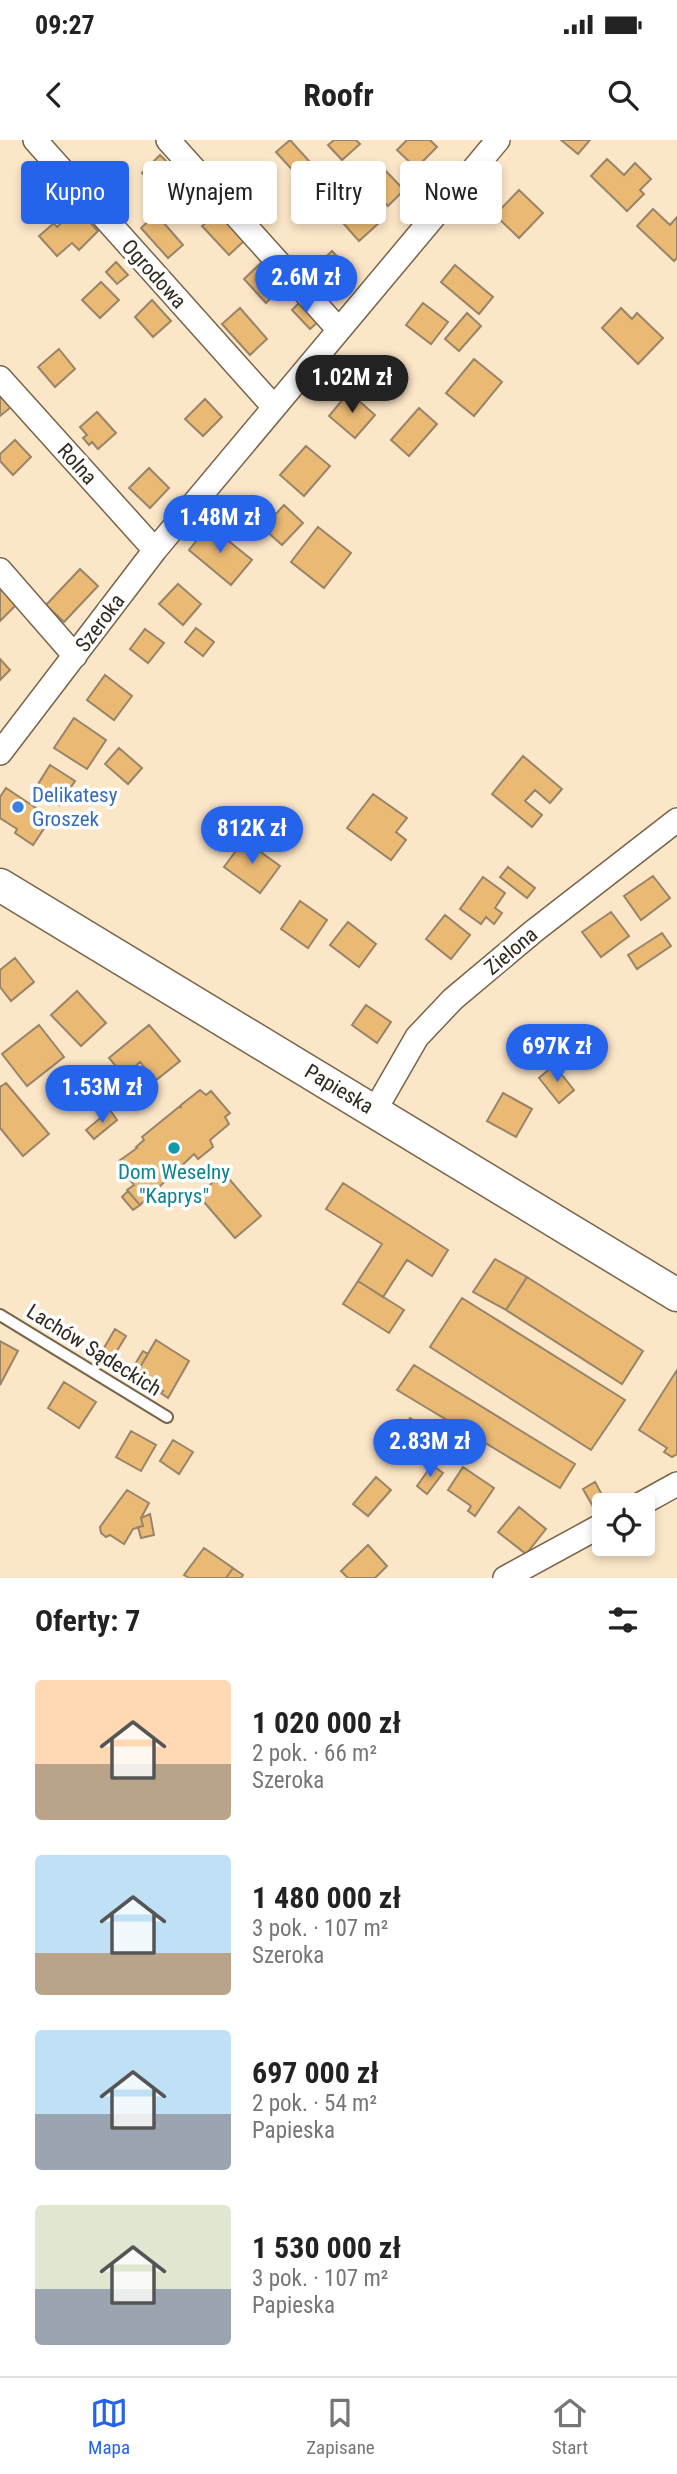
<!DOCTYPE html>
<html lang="pl">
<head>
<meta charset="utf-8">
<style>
	body { margin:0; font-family:"Roboto Condensed",sans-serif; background:#f6f6f6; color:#222; height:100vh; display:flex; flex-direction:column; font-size:26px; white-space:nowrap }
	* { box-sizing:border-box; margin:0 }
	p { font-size:23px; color:#767676 }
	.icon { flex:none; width:38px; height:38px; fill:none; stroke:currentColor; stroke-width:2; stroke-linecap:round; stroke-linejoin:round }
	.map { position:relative; height:1438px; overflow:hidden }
	.sheet { display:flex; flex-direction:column; background:#fff; flex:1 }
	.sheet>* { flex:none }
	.top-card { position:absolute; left:21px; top:21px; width:635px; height:63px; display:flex; gap:14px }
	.controls { position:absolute; left:592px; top:1353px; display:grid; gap:14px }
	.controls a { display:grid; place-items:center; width:63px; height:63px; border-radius:7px; background:#fff; box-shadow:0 4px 10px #0003; font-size:35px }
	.price { position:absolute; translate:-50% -60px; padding:0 16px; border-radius:24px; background:#2563eb; color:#fff; font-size:23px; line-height:46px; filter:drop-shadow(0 2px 4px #0008) }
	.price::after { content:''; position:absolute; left:50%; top:42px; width:21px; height:16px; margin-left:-10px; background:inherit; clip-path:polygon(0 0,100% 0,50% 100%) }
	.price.current { background:#222; color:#fff }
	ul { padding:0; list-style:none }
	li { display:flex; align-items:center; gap:21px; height:175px; padding:0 35px }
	li span { display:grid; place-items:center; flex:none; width:196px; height:140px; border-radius:7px; color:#555 }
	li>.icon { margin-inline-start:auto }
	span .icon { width:84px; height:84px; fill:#fffc; stroke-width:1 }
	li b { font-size:30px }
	h2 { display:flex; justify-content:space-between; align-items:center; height:84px; padding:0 35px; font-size:30px }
	.pill { padding:0 24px; border-radius:7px; background:#fff; box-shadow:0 4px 10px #0003; font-size:24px; line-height:63px }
	.pill.current { background:#2563eb; color:#fff }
	.status { display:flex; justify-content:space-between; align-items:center; height:49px; padding:0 35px; background:#fff; direction:ltr }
	.status svg { height:19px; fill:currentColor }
	header { display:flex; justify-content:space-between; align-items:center; height:91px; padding:0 35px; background:#fff; font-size:32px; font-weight:700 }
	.menu { display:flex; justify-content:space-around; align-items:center; height:98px; border-top:2px solid #e0e0e0; background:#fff; font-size:19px; color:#767676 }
	.menu a { display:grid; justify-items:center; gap:4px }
	.menu .current { color:#2563eb }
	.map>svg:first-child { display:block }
	.building { fill:#eaba75; stroke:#988468; stroke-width:2 }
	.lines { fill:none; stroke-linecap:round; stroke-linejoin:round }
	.lane-casing { stroke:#77644a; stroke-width:14 }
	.street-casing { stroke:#77644a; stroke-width:26 }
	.secondary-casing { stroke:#77644a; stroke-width:35 }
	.lane { stroke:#fff; stroke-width:10 }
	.street { stroke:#fff; stroke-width:23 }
	.secondary { stroke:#fff; stroke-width:32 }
	.shop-dot { fill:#3f7fe0; stroke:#fff; stroke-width:2.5 }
	.culture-dot { fill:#0f9aa8; stroke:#fff; stroke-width:2.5 }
	.labels { text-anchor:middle; stroke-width:7; stroke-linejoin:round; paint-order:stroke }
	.street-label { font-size:21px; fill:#31291e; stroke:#fff }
	.shop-label { font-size:21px; fill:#366cbe; stroke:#fff; text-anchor:start }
	.culture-label { font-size:21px; fill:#0d838f; stroke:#fff }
</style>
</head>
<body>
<div class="status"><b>09:27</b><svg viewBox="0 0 49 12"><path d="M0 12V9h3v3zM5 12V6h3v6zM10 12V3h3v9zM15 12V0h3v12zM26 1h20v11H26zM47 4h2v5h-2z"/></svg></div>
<header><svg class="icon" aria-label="back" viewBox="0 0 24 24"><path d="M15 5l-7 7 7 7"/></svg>Roofr<svg class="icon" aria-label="search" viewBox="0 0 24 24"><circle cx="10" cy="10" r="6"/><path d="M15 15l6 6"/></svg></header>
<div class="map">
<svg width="677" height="1438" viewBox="0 0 677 1438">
	<rect width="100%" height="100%" fill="#fce6c8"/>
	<path class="building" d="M 290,0 L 310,22 L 297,35 L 276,12 Z
		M 334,0 L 356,0 L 360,4 L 342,20 L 328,5 Z
		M 407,0 L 430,0 L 437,7 L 416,28 L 397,10 Z
		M 561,0 L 590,0 L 578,14 Z
		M 160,15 L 198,53 L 179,71 L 142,33 Z
		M 607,19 L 624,35 L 635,23 L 651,39 L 640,50 L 644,54 L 627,71 L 591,36 Z
		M 384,29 L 404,50 L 388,66 L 367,45 Z
		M 519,50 L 543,73 L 519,98 L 495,75 Z
		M 364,64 L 380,82 L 359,101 L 343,83 Z
		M 77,69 L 98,91 L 79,110 L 72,103 L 57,116 L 39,96 L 54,83 L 57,87 Z
		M 653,69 L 670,85 L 677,77 L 677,118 L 674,121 L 637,86 Z
		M 218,72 L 244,101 L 229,115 L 202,86 Z
		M 156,74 L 183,105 L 168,118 L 141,88 Z
		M 332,111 L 349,129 L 333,144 L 316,126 Z
		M 264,120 L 286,143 L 266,163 L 244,139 Z
		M 116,122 L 128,135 L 117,144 L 106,132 Z
		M 455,125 L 493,157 L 479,174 L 441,142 Z
		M 101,142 L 119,160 L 100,178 L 82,160 Z
		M 152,160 L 171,181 L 153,197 L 135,177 Z
		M 301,161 L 320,180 L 310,189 L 292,170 Z
		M 423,163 L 448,182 L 431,204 L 406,185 Z
		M 240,168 L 267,199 L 250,215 L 222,184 Z
		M 621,168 L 632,179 L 637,173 L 663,198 L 638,224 L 602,188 Z
		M 467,173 L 481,186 L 459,211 L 445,199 Z
		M 59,209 L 75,229 L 55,247 L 38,227 Z
		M 474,219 L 502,242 L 474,276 L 446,253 Z
		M 349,252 L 375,275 L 355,298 L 329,276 Z
		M 0,255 L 11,267 L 0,276 Z
		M 205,259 L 222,277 L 203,296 L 185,279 Z
		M 419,268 L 437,284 L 409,316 L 391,300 Z
		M 97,272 L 116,293 L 98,309 L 92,302 L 89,305 L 83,298 L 87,295 L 80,287 Z
		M 15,300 L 31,317 L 13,335 L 0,321 L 0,314 Z
		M 306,306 L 330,326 L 304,356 L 280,335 Z
		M 149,328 L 169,348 L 150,368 L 129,348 Z
		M 284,365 L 303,383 L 282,405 L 263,388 Z
		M 209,385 L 252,420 L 231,445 L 189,410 Z
		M 318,387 L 351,413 L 324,448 L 291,422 Z
		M 80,429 L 98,446 L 64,482 L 46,465 Z
		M 178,444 L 201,464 L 183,485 L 159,464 Z
		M 2,448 L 17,464 L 0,481 L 0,449 Z
		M 196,488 L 214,502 L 203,516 L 185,502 Z
		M 145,489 L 164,503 L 148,523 L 130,509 Z
		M 0,519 L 10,530 L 0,540 Z
		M 105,535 L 132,556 L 114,580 L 87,560 Z
		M 74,578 L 106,600 L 87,629 L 54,608 Z
		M 119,608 L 142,628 L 128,644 L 105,624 Z
		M 523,616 L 562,649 L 550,663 L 535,650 L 525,661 L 542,675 L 532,687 L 492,654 Z
		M 50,625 L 75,641 L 59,665 L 35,649 Z
		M 6,648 L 51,678 L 33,705 L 15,693 L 17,689 L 0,678 L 0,657 Z
		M 373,654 L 407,678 L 396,692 L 406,700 L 391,720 L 347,688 Z
		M 244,700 L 280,726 L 260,753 L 224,727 Z
		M 508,727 L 535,748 L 527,758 L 500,737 Z
		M 653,736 L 670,758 L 641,780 L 624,756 Z
		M 483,737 L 505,753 L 495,768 L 502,773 L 494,784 L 486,777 L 481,784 L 460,769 Z
		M 300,761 L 327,780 L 308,808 L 281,789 Z
		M 611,772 L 629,796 L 601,817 L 582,792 Z
		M 445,775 L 470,795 L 451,819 L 426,799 Z
		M 348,782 L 376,804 L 359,827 L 330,805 Z
		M 662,793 L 671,806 L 637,829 L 628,815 Z
		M 15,818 L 34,842 L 11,861 L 0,847 L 0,830 Z
		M 77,851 L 106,883 L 81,906 L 51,875 Z
		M 366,865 L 391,882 L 377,903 L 352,885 Z
		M 39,885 L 64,917 L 27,946 L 2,914 Z
		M 149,885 L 180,921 L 155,941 L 140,922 L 124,936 L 109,918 Z
		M 554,925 L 574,950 L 559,963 L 539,938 Z
		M 118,936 L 140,960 L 128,970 L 107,946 Z
		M 6,943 L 49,994 L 23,1016 L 0,988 L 0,947 Z
		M 200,950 L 206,955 L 211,951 L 230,973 L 225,977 L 229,984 L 210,1000 L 213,1007 L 198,1019 L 194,1014 L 140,1065 L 127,1050 L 134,1045 L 130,1040 L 133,1037 L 119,1021 L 137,1008 L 136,1007 L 144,1000 L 142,997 L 180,966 L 181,968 L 181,965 Z
		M 503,953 L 532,969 L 516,997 L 487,981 Z
		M 110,970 L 117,980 L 94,999 L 86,990 Z
		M 224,1033 L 261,1076 L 235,1098 L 198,1055 Z
		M 343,1043 L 448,1110 L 432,1136 L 407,1120 L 383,1157 L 358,1141 L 382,1104 L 326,1069 Z
		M 128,1051 L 140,1065 L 133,1070 L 122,1057 Z
		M 495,1119 L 527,1137 L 506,1170 L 473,1152 Z
		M 527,1137 L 643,1211 L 622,1244 L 506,1170 Z
		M 358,1141 L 404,1170 L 389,1193 L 343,1164 Z
		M 462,1158 L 625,1260 L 591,1310 L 430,1207 Z
		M 115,1189 L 126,1196 L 112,1219 L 101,1213 Z
		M 156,1200 L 189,1221 L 168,1258 L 161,1253 L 163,1251 L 158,1248 L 156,1250 L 136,1234 Z
		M 0,1201 L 18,1211 L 0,1245 Z
		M 143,1211 L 148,1214 L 137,1232 L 132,1229 Z
		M 414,1225 L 575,1324 L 560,1348 L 397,1250 Z
		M 677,1230 L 677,1314 L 672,1317 L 664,1312 L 667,1308 L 639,1290 Z
		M 64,1242 L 96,1262 L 79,1288 L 48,1268 Z
		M 410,1278 L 428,1289 L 412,1315 L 394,1304 Z
		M 428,1289 L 443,1299 L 427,1324 L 412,1315 Z
		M 131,1291 L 156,1305 L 141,1331 L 116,1317 Z
		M 173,1300 L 193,1312 L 179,1334 L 160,1321 Z
		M 432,1325 L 443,1333 L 427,1354 L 417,1346 Z
		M 463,1327 L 494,1348 L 475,1376 L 468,1371 L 471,1366 L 448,1350 Z
		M 376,1337 L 391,1350 L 368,1376 L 353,1364 Z
		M 595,1342 L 607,1364 L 595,1370 L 583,1349 Z
		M 127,1350 L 149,1363 L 141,1378 L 143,1386 L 133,1389 L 124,1404 L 110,1395 L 106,1397 L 101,1393 L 100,1387 Z
		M 519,1367 L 546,1389 L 526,1414 L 498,1392 Z
		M 150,1374 L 154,1395 L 141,1398 L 138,1387 L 143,1386 L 141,1378 Z
		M 368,1405 L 387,1426 L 375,1438 L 348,1438 L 341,1431 Z
		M 204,1408 L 233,1428 L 226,1438 L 189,1438 L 184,1435 Z
		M 233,1428 L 243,1435 L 241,1438 L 226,1438 Z"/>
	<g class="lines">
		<g class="lane-casing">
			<path id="lane" d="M 0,1175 L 167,1277"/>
		</g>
		<g class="street-casing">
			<path id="street" d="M 35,0 L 274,267
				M 168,0 L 339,190
				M 0,238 L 155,410
				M 0,430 L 75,516
				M 0,613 L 155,410 L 498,0
				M 375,970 L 417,897 L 453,859 L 534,791 L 677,680
				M 639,1365 L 677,1344
				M 505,1438 L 604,1384"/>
		</g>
		<g class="secondary-casing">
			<path id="secondary" d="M 0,745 L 677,1155"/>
		</g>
		<use href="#lane" class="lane"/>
		<use href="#street" class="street"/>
		<use href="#secondary" class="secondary"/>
	</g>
	<circle class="shop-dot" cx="18" cy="667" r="7"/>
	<circle class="culture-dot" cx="174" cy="1008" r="7"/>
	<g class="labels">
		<g class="street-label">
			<text transform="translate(154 134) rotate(48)" y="7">Ogrodowa</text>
			<text transform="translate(77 324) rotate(48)" y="7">Rolna</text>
			<text transform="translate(100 483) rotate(-53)" y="7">Szeroka</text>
			<text transform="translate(511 811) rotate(-40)" y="7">Zielona</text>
			<text transform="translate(339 949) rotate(31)" y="7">Papieska</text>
			<text transform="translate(94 1210) rotate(32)" y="7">Lachów Sądeckich</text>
		</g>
		<g class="shop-label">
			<text x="32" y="662">Delikatesy<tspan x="32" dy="24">Groszek</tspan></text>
		</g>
		<g class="culture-label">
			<text x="174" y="1039">Dom Weselny<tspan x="174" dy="24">"Kaprys"</tspan></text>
		</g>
	</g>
</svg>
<div class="controls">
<a><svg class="icon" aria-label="locate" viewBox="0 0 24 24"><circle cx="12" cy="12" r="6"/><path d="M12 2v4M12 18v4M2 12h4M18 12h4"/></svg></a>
</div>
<b class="price" style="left:306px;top:175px">2.6M zł</b>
<b class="price current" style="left:352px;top:275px">1.02M zł</b>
<b class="price" style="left:220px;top:415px">1.48M zł</b>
<b class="price" style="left:252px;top:726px">812K zł</b>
<b class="price" style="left:557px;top:944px">697K zł</b>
<b class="price" style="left:102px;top:985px">1.53M zł</b>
<b class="price" style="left:430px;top:1339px">2.83M zł</b>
<div class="top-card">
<a class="pill current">Kupno</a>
<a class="pill">Wynajem</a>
<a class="pill">Filtry</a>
<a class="pill">Nowe</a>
</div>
</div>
<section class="sheet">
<h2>Oferty: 7<svg class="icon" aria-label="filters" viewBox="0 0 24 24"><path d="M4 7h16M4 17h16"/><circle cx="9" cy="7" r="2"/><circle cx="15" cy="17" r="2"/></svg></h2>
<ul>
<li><span style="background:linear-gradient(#ffd9b3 60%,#b9a48a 0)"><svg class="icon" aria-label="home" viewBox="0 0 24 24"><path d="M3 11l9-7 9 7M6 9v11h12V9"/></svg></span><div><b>1 020 000 zł</b><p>2 pok. · 66 m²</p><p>Szeroka</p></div></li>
<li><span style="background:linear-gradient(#bfe0f5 70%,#b9a48a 0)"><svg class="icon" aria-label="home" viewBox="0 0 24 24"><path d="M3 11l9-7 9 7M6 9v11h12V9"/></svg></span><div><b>1 480 000 zł</b><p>3 pok. · 107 m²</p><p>Szeroka</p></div></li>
<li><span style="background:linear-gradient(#bfe0f5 60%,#9aa5b1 0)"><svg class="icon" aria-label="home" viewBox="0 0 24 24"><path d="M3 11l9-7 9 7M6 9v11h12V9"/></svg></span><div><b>697 000 zł</b><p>2 pok. · 54 m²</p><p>Papieska</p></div></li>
<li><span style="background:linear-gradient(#dfe7d0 60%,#9aa5b1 0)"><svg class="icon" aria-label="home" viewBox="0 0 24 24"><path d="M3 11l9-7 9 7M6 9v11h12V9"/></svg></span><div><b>1 530 000 zł</b><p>3 pok. · 107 m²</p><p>Papieska</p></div></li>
</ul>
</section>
<nav class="menu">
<a class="current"><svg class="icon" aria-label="map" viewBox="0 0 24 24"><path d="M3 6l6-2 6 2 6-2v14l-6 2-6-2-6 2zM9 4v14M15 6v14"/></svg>Mapa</a>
<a><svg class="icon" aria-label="saved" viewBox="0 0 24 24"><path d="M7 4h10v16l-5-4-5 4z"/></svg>Zapisane</a>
<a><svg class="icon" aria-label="home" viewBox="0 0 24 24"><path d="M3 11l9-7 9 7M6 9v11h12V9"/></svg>Start</a>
</nav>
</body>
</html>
